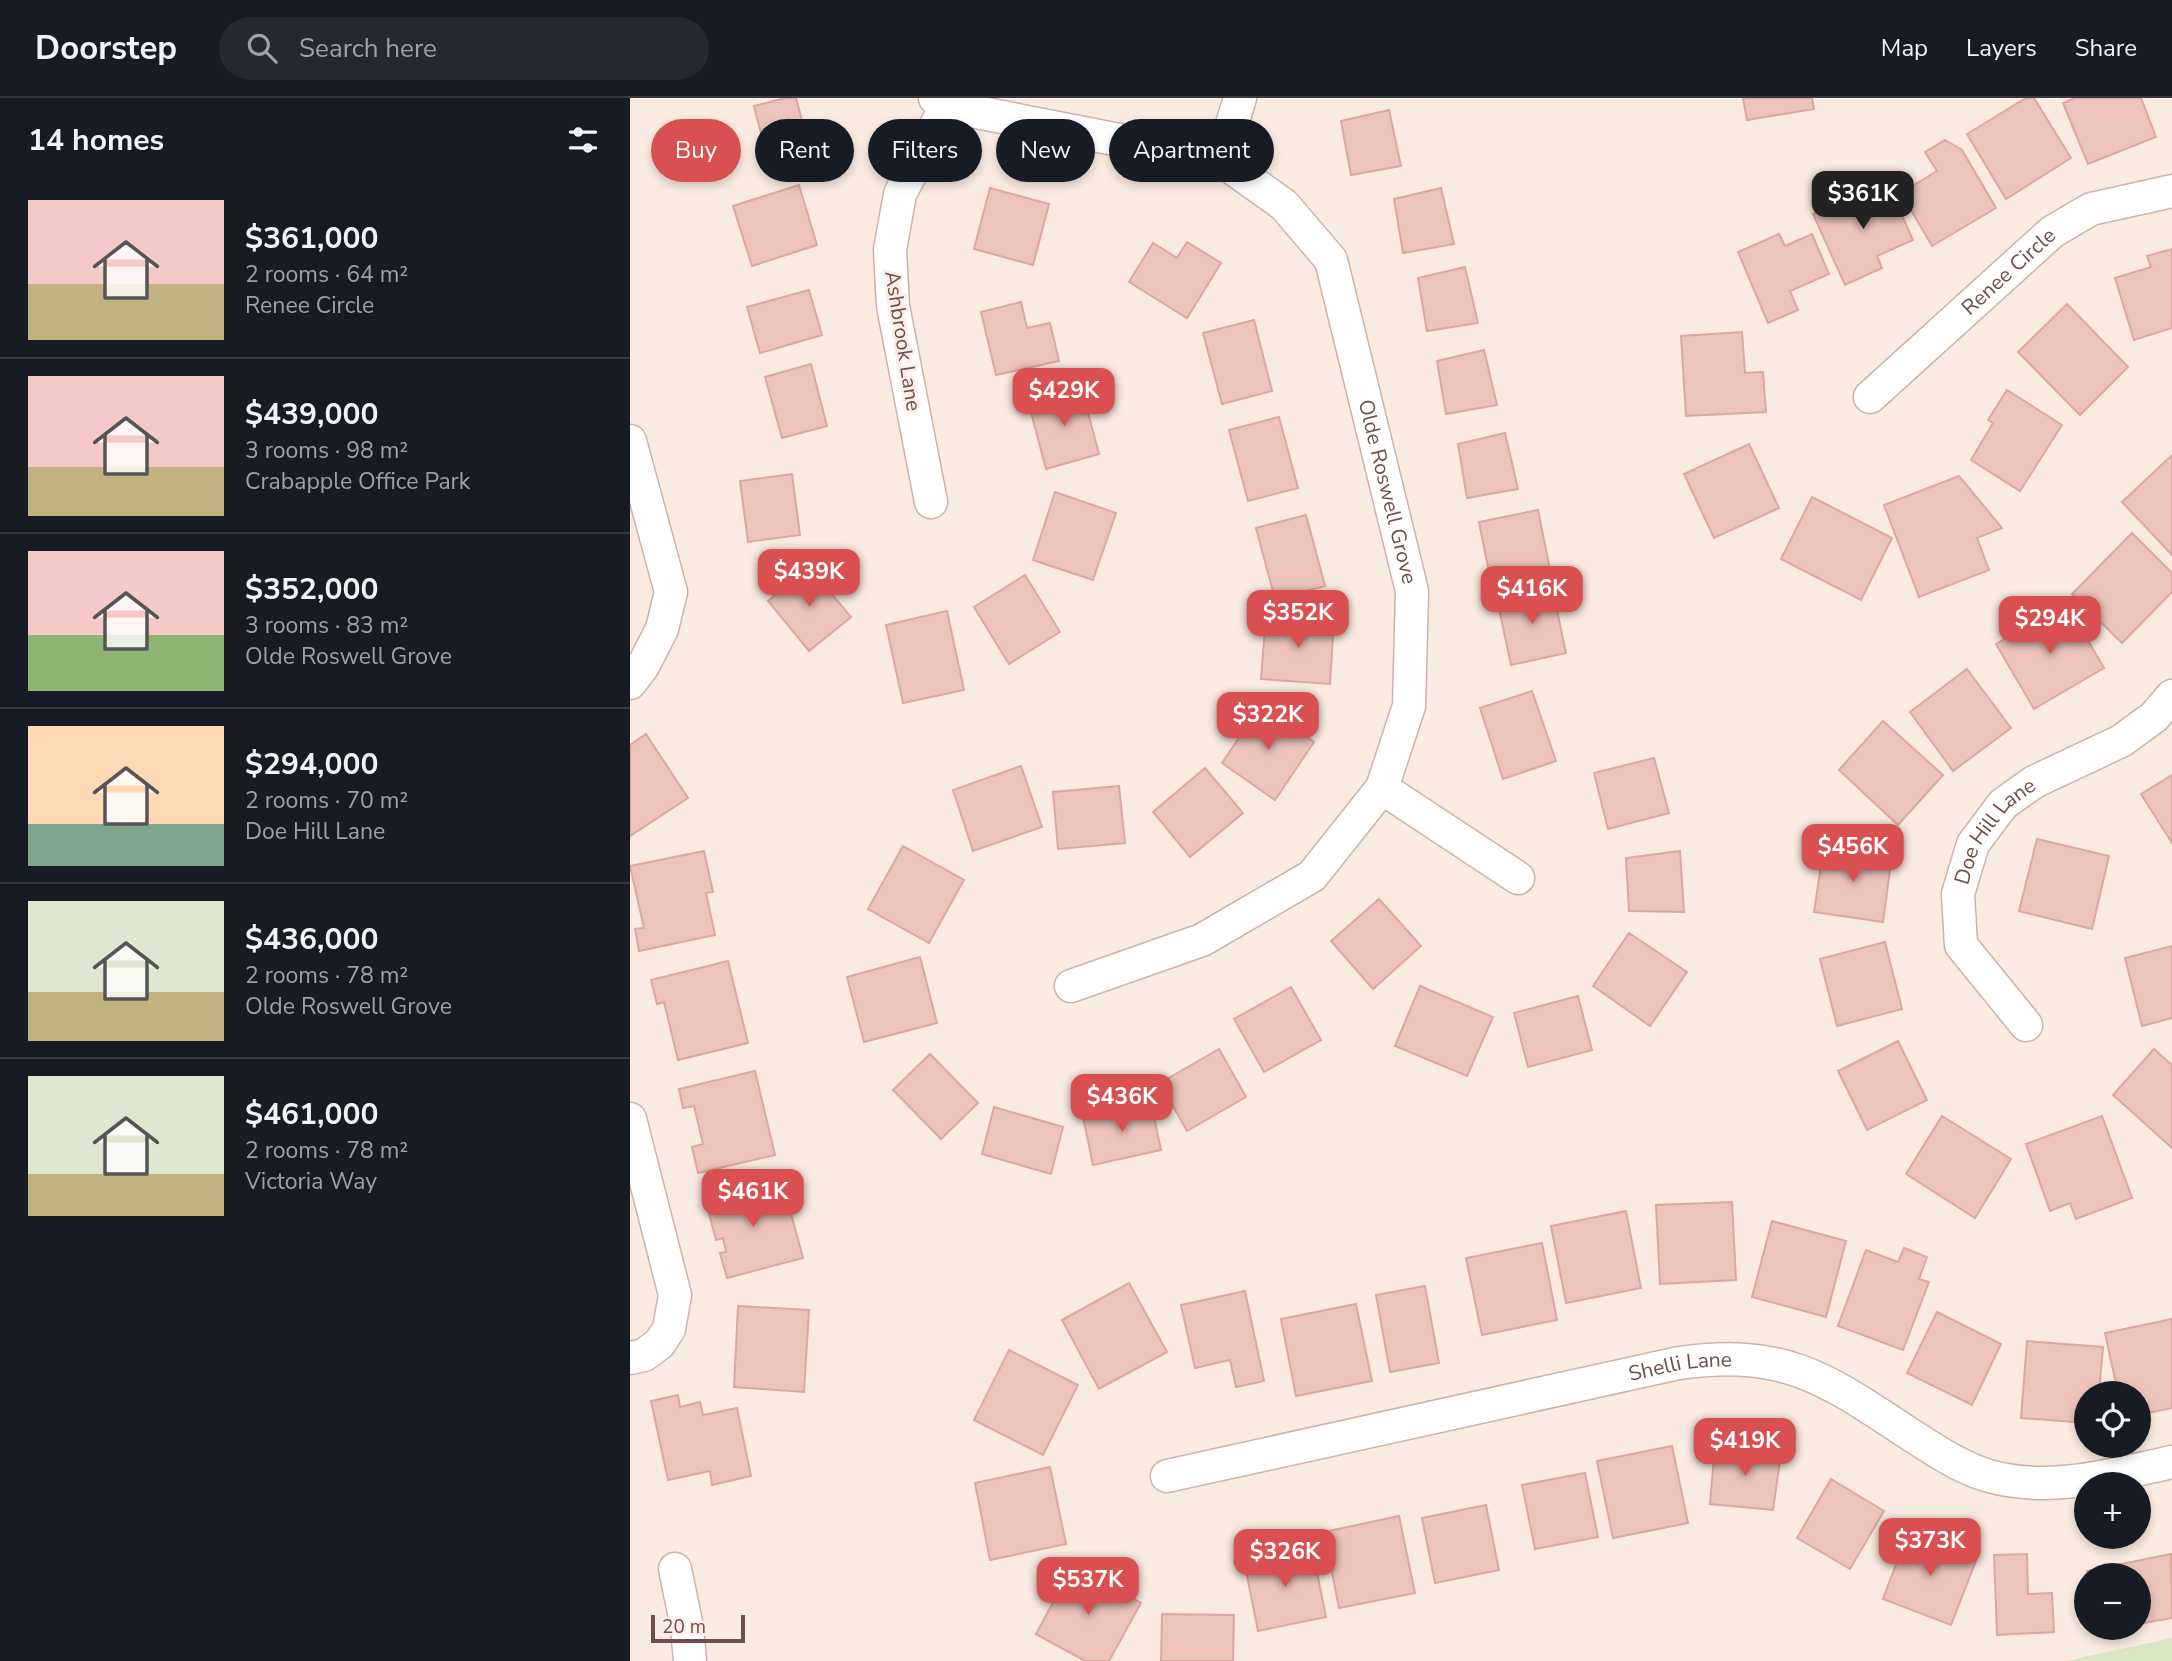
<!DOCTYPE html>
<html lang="en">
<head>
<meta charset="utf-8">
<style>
	body { margin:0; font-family:"Nunito Sans",sans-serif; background:#242831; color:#f1f3f6; height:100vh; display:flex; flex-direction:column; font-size:26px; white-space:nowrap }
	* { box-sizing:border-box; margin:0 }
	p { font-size:23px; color:#9ea1a6 }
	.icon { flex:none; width:38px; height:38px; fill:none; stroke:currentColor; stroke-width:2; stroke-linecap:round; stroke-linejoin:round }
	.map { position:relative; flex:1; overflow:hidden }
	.sheet { display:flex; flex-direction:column; background:#171b24; width:630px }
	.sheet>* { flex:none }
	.top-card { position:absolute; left:21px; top:21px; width:665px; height:63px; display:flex; gap:14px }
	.fabs { position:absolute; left:1444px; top:1283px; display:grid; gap:14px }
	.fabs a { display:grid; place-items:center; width:77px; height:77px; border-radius:50%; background:#171b24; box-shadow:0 4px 10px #0003; font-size:35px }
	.scale { position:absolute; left:21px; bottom:18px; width:94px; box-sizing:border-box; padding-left:7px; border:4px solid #6e4f4b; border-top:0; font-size:19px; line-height:24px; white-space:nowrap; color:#6e4f4b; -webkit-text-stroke:5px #fdefe7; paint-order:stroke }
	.price { position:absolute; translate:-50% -60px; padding:0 16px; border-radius:14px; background:#da5050; color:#fff; font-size:23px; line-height:46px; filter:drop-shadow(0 2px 4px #0008) }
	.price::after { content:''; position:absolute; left:50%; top:42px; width:21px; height:16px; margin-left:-10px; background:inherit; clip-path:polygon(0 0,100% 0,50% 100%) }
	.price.active { background:#222; color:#fff }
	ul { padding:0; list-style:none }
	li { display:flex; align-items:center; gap:21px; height:175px; padding:0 28px }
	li+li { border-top:2px solid #363941 }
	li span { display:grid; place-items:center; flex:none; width:196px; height:140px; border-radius:0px; color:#555 }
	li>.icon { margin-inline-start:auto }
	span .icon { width:84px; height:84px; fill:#fffc; stroke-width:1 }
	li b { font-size:30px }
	h2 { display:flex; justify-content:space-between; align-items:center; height:84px; padding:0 28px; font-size:30px }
	.tag { padding:0 24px; border-radius:32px; background:#171b24; box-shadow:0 4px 10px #0003; font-size:24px; line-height:63px }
	.tag.active { background:#da5050; color:#fff }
	header { display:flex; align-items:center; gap:42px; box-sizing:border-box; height:98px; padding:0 35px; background:#171b24; border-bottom:2px solid #363941 }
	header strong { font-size:33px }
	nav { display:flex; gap:38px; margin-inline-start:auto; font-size:24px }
	.search { width:490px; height:63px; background:#242831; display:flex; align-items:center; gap:18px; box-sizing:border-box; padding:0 24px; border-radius:38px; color:#9ea1a6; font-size:26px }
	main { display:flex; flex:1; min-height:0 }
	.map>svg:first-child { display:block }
	.park { fill:#d8e5c1 }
	.building { fill:#ecc4bb; stroke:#dda79d; stroke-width:2 }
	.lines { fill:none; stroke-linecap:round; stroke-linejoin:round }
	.street-casing { stroke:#cbb3ac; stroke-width:35 }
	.street { stroke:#fff; stroke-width:32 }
	.labels { text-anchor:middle; stroke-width:6; stroke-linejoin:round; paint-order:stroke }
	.street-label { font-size:21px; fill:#6e4f4b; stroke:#fdefe7 }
</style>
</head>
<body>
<header>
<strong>Doorstep</strong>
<div class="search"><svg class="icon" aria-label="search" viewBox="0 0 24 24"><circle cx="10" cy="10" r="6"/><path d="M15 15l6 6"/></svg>Search here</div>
<nav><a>Map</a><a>Layers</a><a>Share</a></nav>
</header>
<main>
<section class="sheet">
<h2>14 homes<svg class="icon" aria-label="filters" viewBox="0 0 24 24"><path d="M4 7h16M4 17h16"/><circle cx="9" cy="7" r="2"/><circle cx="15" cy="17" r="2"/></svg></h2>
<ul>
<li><span style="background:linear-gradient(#f6c9c9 60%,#c2b280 0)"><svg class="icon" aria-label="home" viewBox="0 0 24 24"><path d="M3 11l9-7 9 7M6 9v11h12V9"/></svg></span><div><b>$361,000</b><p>2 rooms · 64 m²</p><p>Renee Circle</p></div></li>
<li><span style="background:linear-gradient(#f6c9c9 65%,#c2b280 0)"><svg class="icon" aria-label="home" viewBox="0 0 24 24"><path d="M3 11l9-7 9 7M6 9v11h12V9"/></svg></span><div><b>$439,000</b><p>3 rooms · 98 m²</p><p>Crabapple Office Park</p></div></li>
<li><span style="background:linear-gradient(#f6c9c9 60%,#8fb573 0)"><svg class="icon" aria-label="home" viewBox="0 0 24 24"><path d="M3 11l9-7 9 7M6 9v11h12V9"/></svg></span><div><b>$352,000</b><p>3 rooms · 83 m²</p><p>Olde Roswell Grove</p></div></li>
<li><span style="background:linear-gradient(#ffd9b3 70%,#7fa58c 0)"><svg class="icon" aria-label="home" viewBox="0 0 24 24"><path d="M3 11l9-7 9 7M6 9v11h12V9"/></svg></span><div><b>$294,000</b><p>2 rooms · 70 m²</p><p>Doe Hill Lane</p></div></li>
<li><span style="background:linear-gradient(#dfe7d0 65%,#c2b280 0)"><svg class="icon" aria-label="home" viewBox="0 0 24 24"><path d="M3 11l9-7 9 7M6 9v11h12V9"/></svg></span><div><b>$436,000</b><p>2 rooms · 78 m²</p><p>Olde Roswell Grove</p></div></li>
<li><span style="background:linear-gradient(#dfe7d0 70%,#c2b280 0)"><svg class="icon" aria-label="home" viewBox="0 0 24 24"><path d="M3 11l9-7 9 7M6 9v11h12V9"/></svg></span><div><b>$461,000</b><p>2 rooms · 78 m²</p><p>Victoria Way</p></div></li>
</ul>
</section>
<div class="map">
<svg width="1542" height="1563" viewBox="0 0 1542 1563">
	<rect width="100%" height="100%" fill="#faebe1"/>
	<path class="park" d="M 1542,1540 L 1542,1563 L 1436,1563 Z"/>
	<path class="building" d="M 155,0 L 166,0 L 183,64 L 141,75 L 124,8 Z
		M 1113,0 L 1182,0 L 1184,11 L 1117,22 Z
		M 1396,0 L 1404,0 L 1441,60 L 1376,101 L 1337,36 Z
		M 1445,0 L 1511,0 L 1526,39 L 1458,66 L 1433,5 Z
		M 759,12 L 771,68 L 721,77 L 711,23 Z
		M 1315,42 L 1332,52 L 1366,110 L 1302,148 L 1271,95 L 1307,73 L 1295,54 Z
		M 1256,82 L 1283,142 L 1247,158 L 1252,170 L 1215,187 L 1183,116 Z
		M 169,87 L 187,147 L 122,168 L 103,108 Z
		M 360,90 L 419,106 L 403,167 L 344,151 Z
		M 811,90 L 824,146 L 773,155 L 764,101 Z
		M 1149,136 L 1155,148 L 1182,136 L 1199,176 L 1160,193 L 1168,212 L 1138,225 L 1108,154 Z
		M 557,144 L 591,165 L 557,220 L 499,184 L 523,145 L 547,160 Z
		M 1542,151 L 1542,230 L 1504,242 L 1485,180 L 1521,169 L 1517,158 Z
		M 835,169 L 848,225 L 797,233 L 788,180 Z
		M 179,192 L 192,237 L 130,255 L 117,209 Z
		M 391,204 L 397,230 L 420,225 L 429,263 L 366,277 L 351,214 Z
		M 1437,206 L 1498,269 L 1450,317 L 1388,254 Z
		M 624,222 L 642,293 L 592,306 L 573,235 Z
		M 1112,234 L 1115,275 L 1133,274 L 1136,314 L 1056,318 L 1051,238 Z
		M 854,252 L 867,307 L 816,316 L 807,263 Z
		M 181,266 L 197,328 L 152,340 L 135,279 Z
		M 451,288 L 469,356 L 416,371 L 398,303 Z
		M 1377,292 L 1432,327 L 1390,393 L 1341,362 L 1363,325 L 1358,322 Z
		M 649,319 L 668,390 L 618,403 L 599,332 Z
		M 875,335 L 888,391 L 837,400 L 828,346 Z
		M 1119,346 L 1149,410 L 1084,440 L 1054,376 Z
		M 1542,357 L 1542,457 L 1492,404 Z
		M 162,376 L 170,437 L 118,444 L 110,383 Z
		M 1329,378 L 1372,430 L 1347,440 L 1359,472 L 1289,499 L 1254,407 Z
		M 425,394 L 486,415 L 463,482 L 403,462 Z
		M 1182,399 L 1262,440 L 1231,502 L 1151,461 Z
		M 908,412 L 920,472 L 861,484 L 849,424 Z
		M 676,417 L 695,488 L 645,501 L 626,430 Z
		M 1502,435 L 1542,475 L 1542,494 L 1492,545 L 1442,496 Z
		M 179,469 L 221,519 L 179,553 L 138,503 Z
		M 395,477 L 430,534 L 379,566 L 344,509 Z
		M 922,489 L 936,555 L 881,567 L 867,501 Z
		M 1436,505 L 1474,570 L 1404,611 L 1366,546 Z
		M 317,513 L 334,592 L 273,605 L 256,527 Z
		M 636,517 L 704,522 L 700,586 L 631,581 Z
		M 1337,571 L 1381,630 L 1323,673 L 1280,614 Z
		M 902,593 L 926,663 L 873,681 L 850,610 Z
		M 631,607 L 684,644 L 645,702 L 592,665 Z
		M 1253,623 L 1313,677 L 1268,727 L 1209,672 Z
		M 16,636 L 58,700 L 0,738 L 0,647 Z
		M 1024,660 L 1039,715 L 978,731 L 964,675 Z
		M 391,668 L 412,729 L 343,753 L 323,692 Z
		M 575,670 L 613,715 L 560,759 L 523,714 Z
		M 1542,677 L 1542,745 L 1511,696 Z
		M 489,688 L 495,745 L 428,751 L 423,694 Z
		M 1407,741 L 1479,758 L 1462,831 L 1389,813 Z
		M 1194,747 L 1262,757 L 1253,824 L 1184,814 Z
		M 273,748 L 334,782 L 299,845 L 238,811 Z
		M 74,753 L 83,794 L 76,795 L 85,837 L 9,853 L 5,831 L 14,830 L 0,768 Z
		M 1050,753 L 1054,814 L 999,813 L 996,760 Z
		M 749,801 L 791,848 L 743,891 L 701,843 Z
		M 999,835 L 1057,874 L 1020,928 L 963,888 Z
		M 1255,844 L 1272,911 L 1207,928 L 1190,861 Z
		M 1542,848 L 1542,920 L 1512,928 L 1495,860 Z
		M 290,859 L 307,925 L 234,944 L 217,879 Z
		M 98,863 L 118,945 L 48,962 L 34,904 L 27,906 L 21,882 Z
		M 790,888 L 863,919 L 837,978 L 765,948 Z
		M 661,889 L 691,942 L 634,974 L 604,921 Z
		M 948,898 L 962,952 L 898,969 L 884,915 Z
		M 1268,943 L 1297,1002 L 1237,1032 L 1208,973 Z
		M 589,951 L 616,999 L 557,1033 L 530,985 Z
		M 1524,951 L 1542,967 L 1542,1050 L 1483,997 Z
		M 300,956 L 348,1005 L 311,1041 L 263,992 Z
		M 125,973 L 145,1057 L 68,1075 L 62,1049 L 73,1046 L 64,1008 L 53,1010 L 49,991 Z
		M 521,1005 L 531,1052 L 463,1067 L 453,1019 Z
		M 364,1009 L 433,1029 L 421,1076 L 352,1056 Z
		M 1312,1018 L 1381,1061 L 1345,1120 L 1276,1076 Z
		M 1472,1018 L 1502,1100 L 1446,1121 L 1440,1105 L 1420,1113 L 1396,1046 Z
		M 142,1081 L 151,1115 L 160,1112 L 173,1160 L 97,1180 L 90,1155 L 96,1154 L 93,1140 L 86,1142 L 75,1100 Z
		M 1102,1104 L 1106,1182 L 1030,1186 L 1026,1107 Z
		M 996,1113 L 1011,1190 L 936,1205 L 921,1128 Z
		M 1142,1123 L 1216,1143 L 1196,1219 L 1122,1199 Z
		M 912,1145 L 927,1222 L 852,1237 L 836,1160 Z
		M 1274,1150 L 1297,1159 L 1289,1181 L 1299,1184 L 1273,1252 L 1208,1228 L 1236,1152 L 1268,1164 Z
		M 499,1185 L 537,1254 L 469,1291 L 432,1222 Z
		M 795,1188 L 809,1265 L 760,1274 L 746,1197 Z
		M 615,1193 L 634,1283 L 606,1289 L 600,1262 L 565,1270 L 551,1207 Z
		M 726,1206 L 742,1283 L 666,1298 L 651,1221 Z
		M 108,1208 L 179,1212 L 174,1294 L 104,1289 Z
		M 1307,1214 L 1371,1246 L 1342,1307 L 1277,1275 Z
		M 1542,1221 L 1542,1310 L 1508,1317 L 1508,1295 L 1488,1295 L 1475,1235 Z
		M 1397,1243 L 1473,1249 L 1469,1295 L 1456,1295 L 1456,1325 L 1391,1320 Z
		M 379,1252 L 448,1287 L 413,1357 L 344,1322 Z
		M 48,1297 L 50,1309 L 70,1304 L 73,1317 L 107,1310 L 121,1378 L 82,1387 L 80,1373 L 38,1382 L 21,1303 Z
		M 1085,1347 L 1151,1355 L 1143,1412 L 1080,1406 Z
		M 1042,1348 L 1058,1425 L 983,1440 L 967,1363 Z
		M 420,1369 L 436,1446 L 360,1462 L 345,1385 Z
		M 955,1375 L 968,1439 L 905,1451 L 892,1387 Z
		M 1201,1381 L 1254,1413 L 1220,1471 L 1167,1440 Z
		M 856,1407 L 869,1472 L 805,1485 L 792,1420 Z
		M 769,1418 L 785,1495 L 709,1510 L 694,1434 Z
		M 1279,1432 L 1347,1460 L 1321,1527 L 1253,1501 Z
		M 682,1449 L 696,1519 L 628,1533 L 614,1463 Z
		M 1397,1456 L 1398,1496 L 1422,1495 L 1424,1534 L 1367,1537 L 1364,1457 Z
		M 1541,1456 L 1542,1520 L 1508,1526 L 1508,1477 L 1458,1477 L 1457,1473 Z
		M 443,1467 L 511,1505 L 479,1563 L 455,1563 L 406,1536 Z
		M 532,1516 L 604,1517 L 603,1563 L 531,1563 Z"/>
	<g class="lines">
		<g class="street-casing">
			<g id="street">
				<path id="s1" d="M 305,0 L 316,8 L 591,62 L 654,107 L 701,162 L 782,493 L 779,608 L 752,690 L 682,778 L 572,842 L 441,888"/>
				<path d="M 591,62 L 610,0"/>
				<path id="s2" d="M 1240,299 L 1422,134 L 1461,111 L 1542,93"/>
				<path d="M 0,343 L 41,494 L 32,531 L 13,568 L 0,585"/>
				<path d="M 301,404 L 263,208 L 260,152 L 270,96 L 316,8"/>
				<path d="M 752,690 L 888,780"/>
				<path id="s3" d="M 1396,927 L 1331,847 L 1328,796 L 1343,746 L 1373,706 L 1404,684 L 1491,643 L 1524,619 L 1542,598"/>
				<path d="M 0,1021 L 45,1197 L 39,1231 L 29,1246 L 14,1257 L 0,1260"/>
				<path id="s4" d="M 537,1378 L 1049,1265 C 1153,1251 1192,1278 1275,1333 C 1302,1350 1328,1369 1359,1378 C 1420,1395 1482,1377 1542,1364"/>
				<path d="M 45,1471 L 57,1529 L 60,1563"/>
			</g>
		</g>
		<use href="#street" class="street"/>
	</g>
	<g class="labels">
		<g class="street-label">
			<text dy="7" stroke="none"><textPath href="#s2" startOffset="187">Renee Circle</textPath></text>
			<text transform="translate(273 243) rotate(81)" y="7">Ashbrook Lane</text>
			<text dy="7" stroke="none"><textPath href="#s1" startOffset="682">Olde Roswell Grove</textPath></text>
			<text dy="7" stroke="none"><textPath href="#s3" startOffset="229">Doe Hill Lane</textPath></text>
			<text dy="7" stroke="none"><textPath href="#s4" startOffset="525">Shelli Lane</textPath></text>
		</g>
	</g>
</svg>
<div class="fabs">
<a><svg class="icon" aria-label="locate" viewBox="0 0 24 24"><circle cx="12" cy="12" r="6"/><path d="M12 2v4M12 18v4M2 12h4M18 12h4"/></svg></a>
<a>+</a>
<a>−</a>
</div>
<div class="scale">20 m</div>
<b class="price active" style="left:1233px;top:133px">$361K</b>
<b class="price" style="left:434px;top:330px">$429K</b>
<b class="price" style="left:179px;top:511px">$439K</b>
<b class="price" style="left:902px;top:528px">$416K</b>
<b class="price" style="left:668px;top:552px">$352K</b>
<b class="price" style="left:1420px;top:558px">$294K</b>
<b class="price" style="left:638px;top:654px">$322K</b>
<b class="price" style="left:1223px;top:786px">$456K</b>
<b class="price" style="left:492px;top:1036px">$436K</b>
<b class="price" style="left:123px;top:1131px">$461K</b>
<b class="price" style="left:1115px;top:1380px">$419K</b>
<b class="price" style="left:1300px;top:1480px">$373K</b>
<b class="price" style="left:655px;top:1491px">$326K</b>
<b class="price" style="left:458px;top:1519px">$537K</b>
<div class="top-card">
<a class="tag active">Buy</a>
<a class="tag">Rent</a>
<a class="tag">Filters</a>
<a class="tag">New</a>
<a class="tag">Apartment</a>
</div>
</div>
</main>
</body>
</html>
